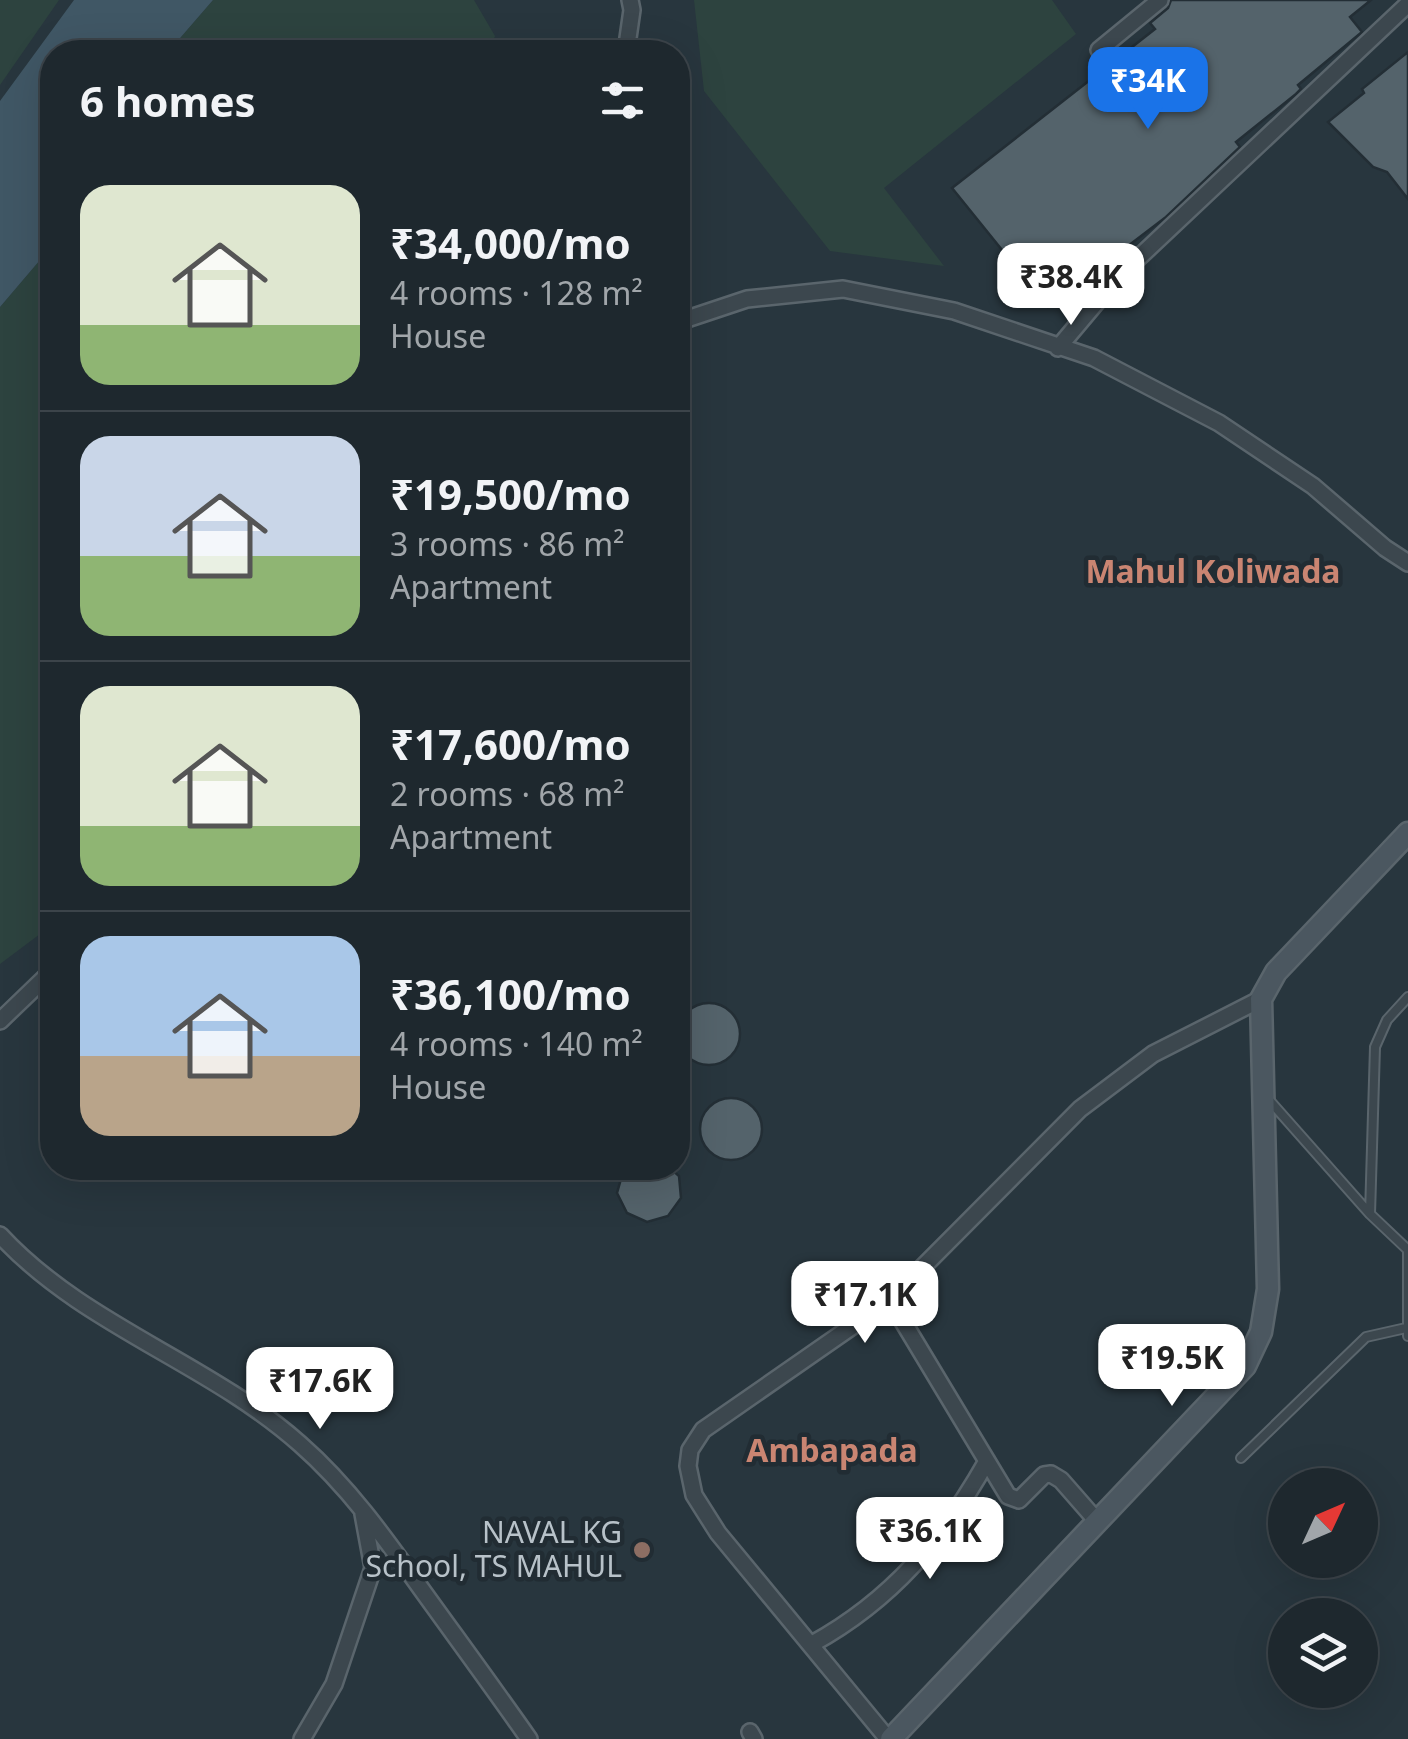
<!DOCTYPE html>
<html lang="en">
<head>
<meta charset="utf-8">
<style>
	body { margin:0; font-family:"Noto Sans",sans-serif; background:#263036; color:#f1f3f6; height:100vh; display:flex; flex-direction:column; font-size:38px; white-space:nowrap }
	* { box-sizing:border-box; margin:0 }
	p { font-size:32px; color:#a1a6aa }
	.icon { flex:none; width:55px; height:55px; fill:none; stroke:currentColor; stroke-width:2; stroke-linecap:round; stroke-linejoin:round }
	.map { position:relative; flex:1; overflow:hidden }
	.side { position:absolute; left:40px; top:40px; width:650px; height:1140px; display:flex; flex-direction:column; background:#1e282e; border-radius:40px; box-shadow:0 10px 40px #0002,0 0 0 2px #3c444a }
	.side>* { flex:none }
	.needle { width:65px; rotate:46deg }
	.buttons { position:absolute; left:1268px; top:1468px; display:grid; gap:20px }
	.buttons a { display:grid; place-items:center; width:110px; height:110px; border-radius:50%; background:#1e282e; box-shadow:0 10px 40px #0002,0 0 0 2px #3c444a; font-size:50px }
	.price { position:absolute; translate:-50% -85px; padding:0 22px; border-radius:20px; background:#fff; color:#222; font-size:32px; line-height:65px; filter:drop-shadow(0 2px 5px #0008) }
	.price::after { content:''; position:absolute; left:50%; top:60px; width:30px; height:22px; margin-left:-15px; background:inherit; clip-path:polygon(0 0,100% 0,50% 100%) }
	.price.on { background:#1a73e8; color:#fff }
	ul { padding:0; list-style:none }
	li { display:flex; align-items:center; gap:30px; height:250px; padding:0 40px }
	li+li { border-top:2px solid #3c444a }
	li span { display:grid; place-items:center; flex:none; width:280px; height:200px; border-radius:30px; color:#555 }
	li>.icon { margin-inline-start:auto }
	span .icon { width:120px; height:120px; fill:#fffc; stroke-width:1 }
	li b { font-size:42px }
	h2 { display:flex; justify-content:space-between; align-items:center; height:120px; padding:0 40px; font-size:42px }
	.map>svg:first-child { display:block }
	.green { fill:#2d433f }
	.water { fill:#405765 }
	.building { fill:#54636b; stroke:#232e35; stroke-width:2.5 }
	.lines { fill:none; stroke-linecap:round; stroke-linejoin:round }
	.lane-casing { stroke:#5a656c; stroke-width:12 }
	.street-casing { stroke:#5a656c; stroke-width:20 }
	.secondary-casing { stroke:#5a656c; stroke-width:25 }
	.lane { stroke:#3c474e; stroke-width:8 }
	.street { stroke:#3c474e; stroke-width:15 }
	.secondary { stroke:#4b5760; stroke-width:20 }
	.education-dot { fill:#8d6e63; stroke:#212c33; stroke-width:4 }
	.labels { text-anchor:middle; stroke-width:9; stroke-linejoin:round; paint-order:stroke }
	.poi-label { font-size:30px; fill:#b8c2c9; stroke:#212c33; text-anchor:end }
	.neighbourhood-label { font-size:32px; font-weight:bold; fill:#ca8572; stroke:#212c33 }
</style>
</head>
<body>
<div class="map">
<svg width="1408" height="1739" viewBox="0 0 1408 1739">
	<rect width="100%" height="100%" fill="#28363e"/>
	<path class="green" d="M 0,0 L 59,0 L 0,85 Z
		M 213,0 L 474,0 L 495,36 L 489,52 L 168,52 Z
		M 694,0 L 1052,0 L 1076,34 L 884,188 L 944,266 L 830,251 L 704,91 Z
		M 52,239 L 52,925 L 0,964 L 0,307 L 40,260 Z"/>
	<path class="water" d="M 74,0 L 213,0 L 168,52 L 52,52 L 52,239 L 40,260 L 0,307 L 0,101 Z"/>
	<path class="building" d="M 1171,0 L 1371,0 L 1350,17 L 1362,32 L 1298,85 L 1301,89 L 1296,94 L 1236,142 L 1240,147 L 1166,217 L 1048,307 L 952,188 L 1155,29 L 1150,23 L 1168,8 Z
		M 1408,52 L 1408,199 L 1387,172 L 1373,167 L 1328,122 L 1364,93 L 1362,89 Z
		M678 1034a31 31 0 1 1 62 0a31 31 0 1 1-62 0Z
		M700 1129a31 31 0 1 1 62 0a31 31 0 1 1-62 0Z
		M 629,1168 L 670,1168 L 679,1176 L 681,1198 L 668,1216 L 647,1222 L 627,1213 L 617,1193 L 623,1172 Z"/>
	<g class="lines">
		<g class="lane-casing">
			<path id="lane" d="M 1269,1100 L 1370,1214 L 1408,1250 L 1408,1336
				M 1370,1214 L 1375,1047 L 1387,1020 L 1408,997
				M 1241,1458 L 1366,1337 L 1406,1328"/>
		</g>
		<g class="street-casing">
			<path id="street" d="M 1099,50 L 1160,0
				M 626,52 L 632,10 L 630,0
				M 678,322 L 747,299 L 843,289 L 954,311 L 1094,358 L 1219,423 L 1313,486 L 1385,548 L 1408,563
				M 1058,348 L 1116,279 L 1408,4
				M 0,1021 L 52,971
				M 0,1235 C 84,1326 208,1362 300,1444 C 348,1486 385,1538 422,1590 C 458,1640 494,1689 529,1739
				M 890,1300 L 1008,1496 L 1019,1500 L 1044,1475 L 1051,1474 L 1061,1480 L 1096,1520
				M 812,1644 C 892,1600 943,1539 987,1461
				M 750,1732 L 754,1739
				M 302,1739 L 334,1684 L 373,1568 L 363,1514
				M 888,1739 L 718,1533 L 694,1495 L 688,1466 L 690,1450 L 703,1430 L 890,1300 L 1080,1109 L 1153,1054 L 1261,999"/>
		</g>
		<g class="secondary-casing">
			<path id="secondary" d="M 891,1739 L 1245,1366 L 1261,1332 L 1268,1289 L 1261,999 L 1276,972 L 1408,833"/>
		</g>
		<use href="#lane" class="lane"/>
		<use href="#street" class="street"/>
		<use href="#secondary" class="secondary"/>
	</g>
	<circle class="education-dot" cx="642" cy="1550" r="10"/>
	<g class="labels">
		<g class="poi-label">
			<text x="622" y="1543">NAVAL KG<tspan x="622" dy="34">School, TS MAHUL</tspan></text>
		</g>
		<g class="neighbourhood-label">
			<text x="1213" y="583">Mahul Koliwada</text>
			<text x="832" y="1462">Ambapada</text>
		</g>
	</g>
</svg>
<div class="buttons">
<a><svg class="needle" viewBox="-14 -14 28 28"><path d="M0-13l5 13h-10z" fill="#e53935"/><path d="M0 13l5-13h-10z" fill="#a1a6aa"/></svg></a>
<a><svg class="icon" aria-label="layers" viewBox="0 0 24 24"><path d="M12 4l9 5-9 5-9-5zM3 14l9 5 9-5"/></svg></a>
</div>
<b class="price on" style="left:1148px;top:132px">₹34K</b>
<b class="price" style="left:1071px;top:328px">₹38.4K</b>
<b class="price" style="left:865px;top:1346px">₹17.1K</b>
<b class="price" style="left:1172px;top:1409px">₹19.5K</b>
<b class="price" style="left:320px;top:1432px">₹17.6K</b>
<b class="price" style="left:930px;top:1582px">₹36.1K</b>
<section class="side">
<h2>6 homes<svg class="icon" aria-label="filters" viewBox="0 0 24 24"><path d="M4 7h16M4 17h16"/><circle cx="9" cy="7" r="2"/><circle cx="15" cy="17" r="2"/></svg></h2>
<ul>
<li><span style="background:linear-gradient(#dfe7d0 70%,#8fb573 0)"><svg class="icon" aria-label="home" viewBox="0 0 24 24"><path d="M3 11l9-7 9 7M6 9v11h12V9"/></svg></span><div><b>₹34,000/mo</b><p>4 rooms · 128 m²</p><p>House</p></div></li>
<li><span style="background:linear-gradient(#c9d6e8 60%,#8fb573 0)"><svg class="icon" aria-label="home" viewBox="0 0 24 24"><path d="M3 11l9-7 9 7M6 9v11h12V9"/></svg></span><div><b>₹19,500/mo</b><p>3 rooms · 86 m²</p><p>Apartment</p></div></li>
<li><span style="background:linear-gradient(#dfe7d0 70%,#8fb573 0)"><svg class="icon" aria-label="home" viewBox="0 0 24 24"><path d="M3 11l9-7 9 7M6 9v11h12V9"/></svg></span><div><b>₹17,600/mo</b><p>2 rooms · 68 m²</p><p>Apartment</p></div></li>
<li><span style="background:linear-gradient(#a9c7e8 60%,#b9a48a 0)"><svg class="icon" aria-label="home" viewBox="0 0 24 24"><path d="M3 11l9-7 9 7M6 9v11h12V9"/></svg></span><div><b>₹36,100/mo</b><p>4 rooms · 140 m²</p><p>House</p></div></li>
</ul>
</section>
</div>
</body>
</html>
